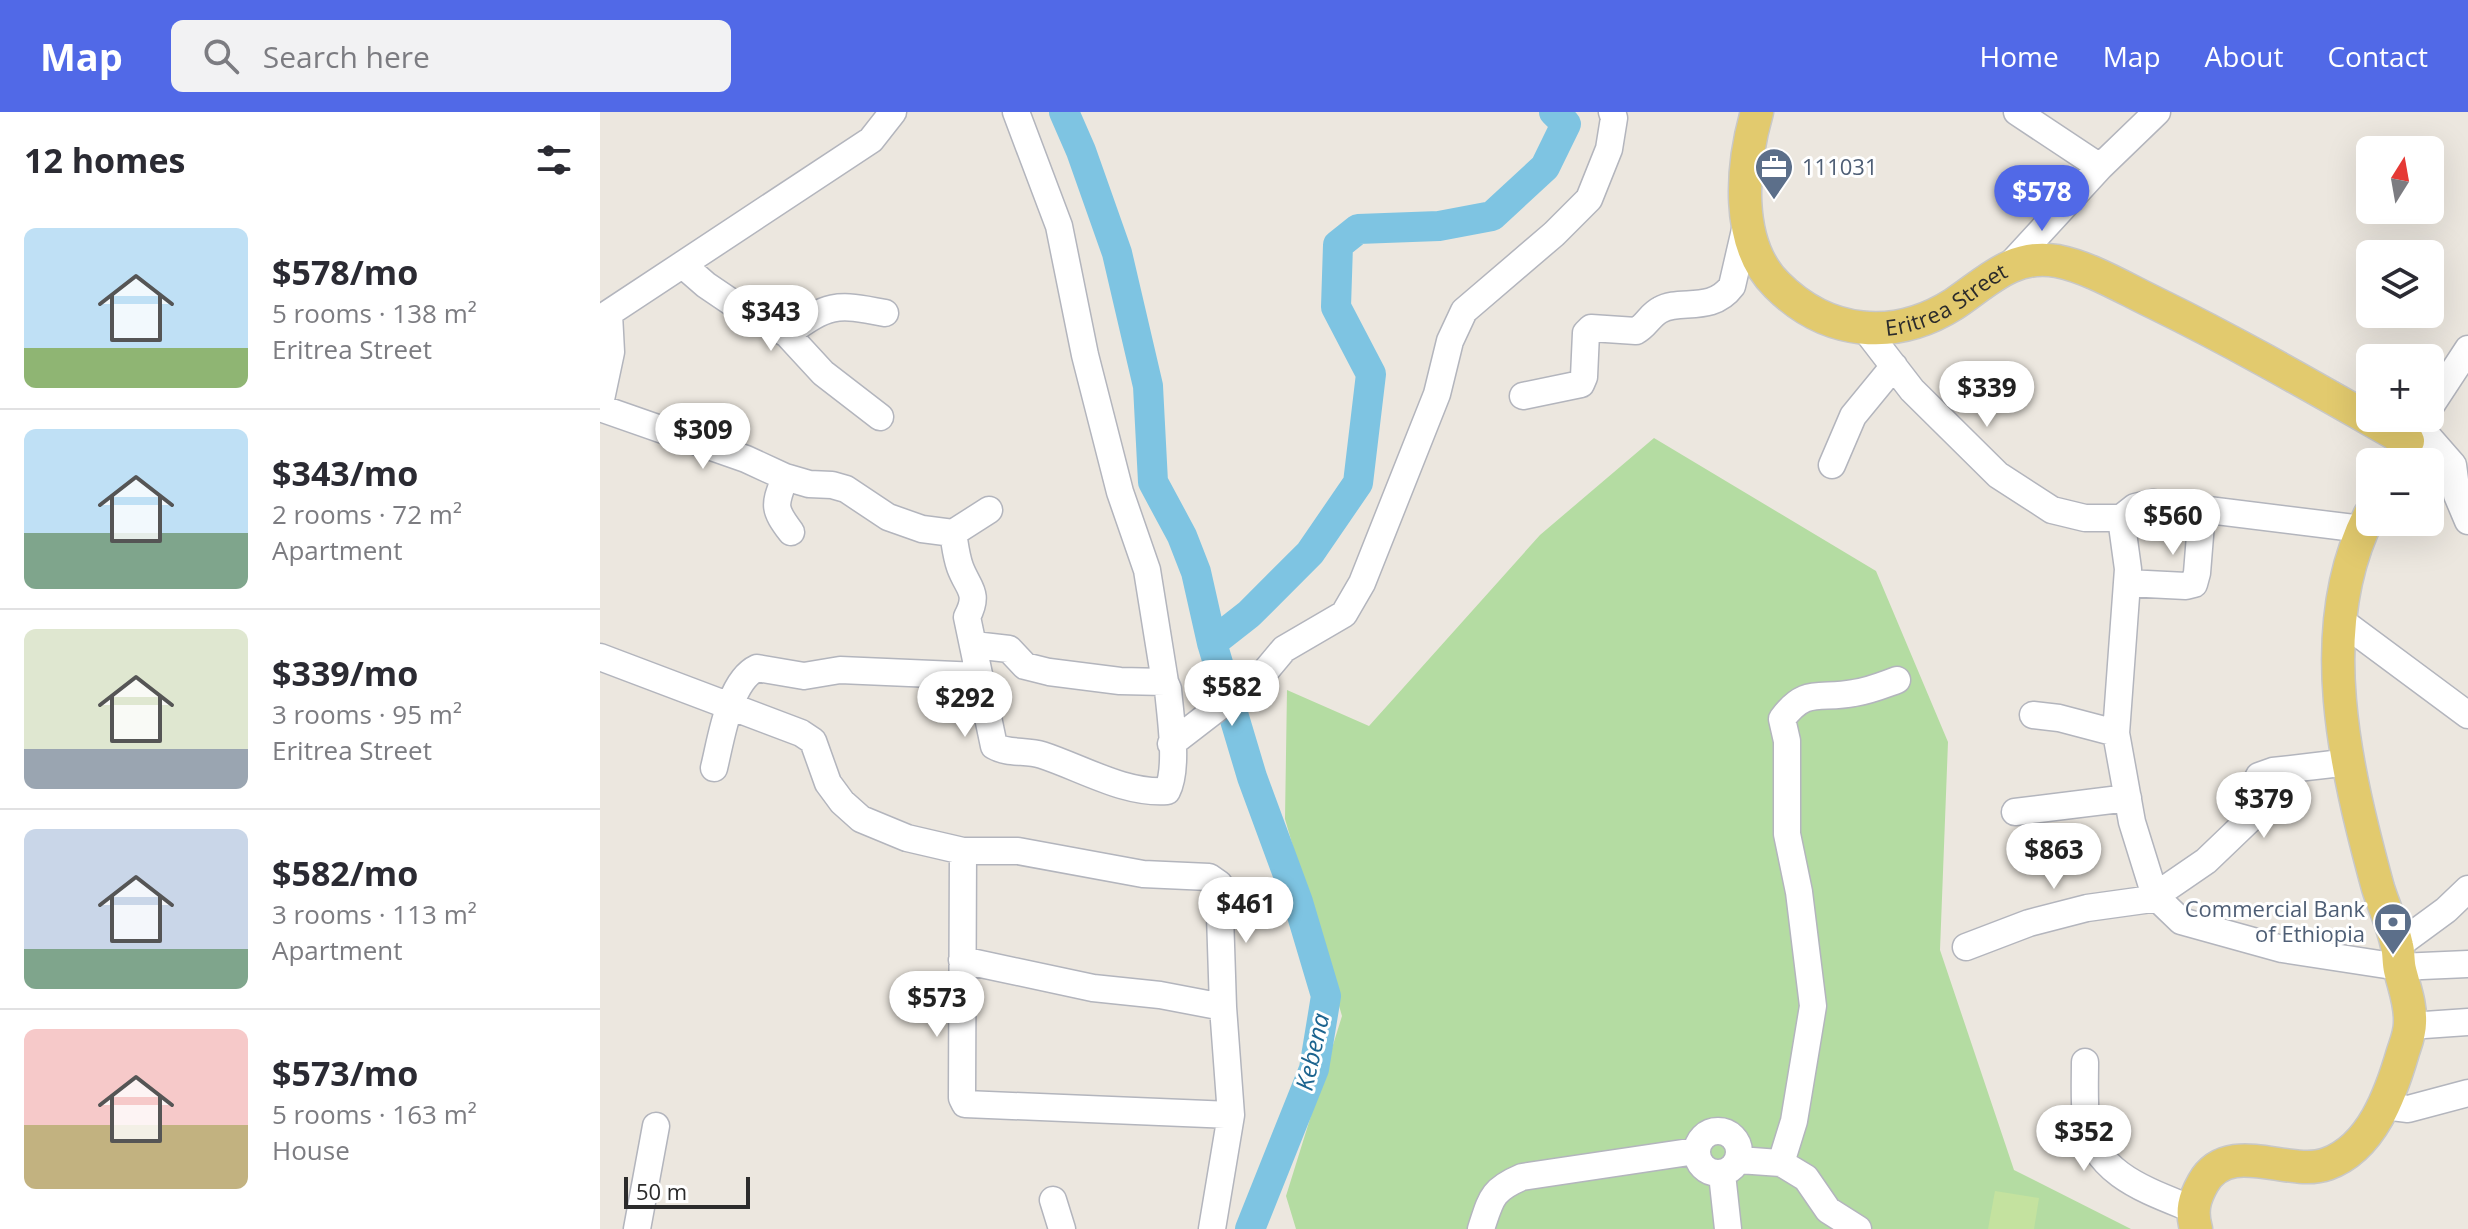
<!DOCTYPE html>
<html lang="en">
<head>
<meta charset="utf-8">
<style>
	body { margin:0; font-family:"Open Sans",sans-serif; background:#f2f2f3; color:#2b2b33; height:100vh; display:flex; flex-direction:column; font-size:30px; white-space:nowrap }
	* { box-sizing:border-box; margin:0 }
	p { font-size:26px; color:#7c7c81 }
	.icon { flex:none; width:44px; height:44px; fill:none; stroke:currentColor; stroke-width:2; stroke-linecap:round; stroke-linejoin:round }
	.map { position:relative; flex:1; overflow:hidden }
	.side { display:flex; flex-direction:column; background:#fff; width:600px }
	.side>* { flex:none }
	.needle { width:52px; rotate:11deg }
	.tools { position:absolute; left:1756px; top:24px; display:grid; gap:16px }
	.tools a { display:grid; place-items:center; width:88px; height:88px; border-radius:12px; background:#fff; box-shadow:0 8px 32px #0002; font-size:40px }
	.scale { position:absolute; left:24px; bottom:20px; width:126px; box-sizing:border-box; padding-left:8px; border:4px solid #2b2b2b; border-top:0; font-size:22px; line-height:28px; white-space:nowrap; color:#2b2b2b; -webkit-text-stroke:6px #fff; paint-order:stroke }
	.price { position:absolute; translate:-50% -68px; padding:0 18px; border-radius:28px; background:#fff; color:#222; font-size:26px; line-height:52px; filter:drop-shadow(0 2px 4px #0008) }
	.price::after { content:''; position:absolute; left:50%; top:48px; width:24px; height:18px; margin-left:-12px; background:inherit; clip-path:polygon(0 0,100% 0,50% 100%) }
	.price.active { background:#5169e7; color:#fff }
	ul { padding:0; list-style:none }
	li { display:flex; align-items:center; gap:24px; height:200px; padding:0 24px }
	li+li { border-top:2px solid #e1e1e2 }
	li span { display:grid; place-items:center; flex:none; width:224px; height:160px; border-radius:12px; color:#555 }
	li>.icon { margin-inline-start:auto }
	span .icon { width:96px; height:96px; fill:#fffc; stroke-width:1 }
	li b { font-size:34px }
	h2 { display:flex; justify-content:space-between; align-items:center; height:96px; padding:0 24px; font-size:34px }
	header { display:flex; align-items:center; gap:48px; box-sizing:border-box; height:112px; padding:0 40px; background:#5169e7; color:#fff }
	header strong { font-size:38px }
	nav { display:flex; gap:44px; margin-inline-start:auto; font-size:28px }
	.search { width:560px; height:72px; background:#f2f2f3; display:flex; align-items:center; gap:20px; box-sizing:border-box; padding:0 28px; border-radius:12px; color:#7c7c81; font-size:30px }
	main { display:flex; flex:1; min-height:0 }
	.map>svg:first-child { display:block }
	.green { fill:#b4dca2 }
	.pitch { fill:#c4e29f }
	.lines { fill:none; stroke-linecap:round; stroke-linejoin:round }
	.river { stroke:#7ec4e2; stroke-width:30 }
	.minor-casing { stroke:#b3b5bd; stroke-width:29 }
	.major-casing { stroke:#c8c8c8; stroke-width:35 }
	.minor { stroke:#fff; stroke-width:26 }
	.major { stroke:#e2ca6e; stroke-width:32 }
	.labels { text-anchor:middle; stroke-width:6; stroke-linejoin:round; paint-order:stroke }
	.service-label { font-size:22px; fill:#4e5e75; stroke:#fff; text-anchor:start }
	.street-label { font-size:22px; fill:#2b2b2b; stroke:#fff }
	.water-label { font-size:24px; font-style:italic; fill:#1c648f; stroke:#fff }
</style>
</head>
<body>
<header>
<strong>Map</strong>
<div class="search"><svg class="icon" aria-label="search" viewBox="0 0 24 24"><circle cx="10" cy="10" r="6"/><path d="M15 15l6 6"/></svg>Search here</div>
<nav><a>Home</a><a>Map</a><a>About</a><a>Contact</a></nav>
</header>
<main>
<section class="side">
<h2>12 homes<svg class="icon" aria-label="filters" viewBox="0 0 24 24"><path d="M4 7h16M4 17h16"/><circle cx="9" cy="7" r="2"/><circle cx="15" cy="17" r="2"/></svg></h2>
<ul>
<li><span style="background:linear-gradient(#bfe0f5 75%,#8fb573 0)"><svg class="icon" aria-label="home" viewBox="0 0 24 24"><path d="M3 11l9-7 9 7M6 9v11h12V9"/></svg></span><div><b>$578/mo</b><p>5 rooms · 138 m²</p><p>Eritrea Street</p></div></li>
<li><span style="background:linear-gradient(#bfe0f5 65%,#7fa58c 0)"><svg class="icon" aria-label="home" viewBox="0 0 24 24"><path d="M3 11l9-7 9 7M6 9v11h12V9"/></svg></span><div><b>$343/mo</b><p>2 rooms · 72 m²</p><p>Apartment</p></div></li>
<li><span style="background:linear-gradient(#dfe7d0 75%,#9aa5b1 0)"><svg class="icon" aria-label="home" viewBox="0 0 24 24"><path d="M3 11l9-7 9 7M6 9v11h12V9"/></svg></span><div><b>$339/mo</b><p>3 rooms · 95 m²</p><p>Eritrea Street</p></div></li>
<li><span style="background:linear-gradient(#c9d6e8 75%,#7fa58c 0)"><svg class="icon" aria-label="home" viewBox="0 0 24 24"><path d="M3 11l9-7 9 7M6 9v11h12V9"/></svg></span><div><b>$582/mo</b><p>3 rooms · 113 m²</p><p>Apartment</p></div></li>
<li><span style="background:linear-gradient(#f6c9c9 60%,#c2b280 0)"><svg class="icon" aria-label="home" viewBox="0 0 24 24"><path d="M3 11l9-7 9 7M6 9v11h12V9"/></svg></span><div><b>$573/mo</b><p>5 rooms · 163 m²</p><p>House</p></div></li>
</ul>
</section>
<div class="map">
<svg width="1868" height="1117" viewBox="0 0 1868 1117">
	<rect width="100%" height="100%" fill="#ece7df"/>
	<path class="green" d="M 1054,326 L 1276,459 L 1348,630 L 1340,838 L 1414,1058 L 1531,1117 L 696,1117 L 686,1084 L 742,904 L 685,707 L 687,578 L 769,614 L 940,423 Z"/>
	<path class="pitch" d="M 1395,1079 L 1439,1086 L 1434,1117 L 1388,1117 Z"/>
	<g class="lines">
		<path class="river" d="M 464,0 L 481,39 L 517,141 L 548,274 L 553,370 L 582,424 L 596,460 L 612,531 L 652,665 L 698,790 L 726,884 L 714,957 L 650,1117
			M 612,531 L 649,502 L 710,441 L 758,371 L 771,262 L 736,195 L 738,133 L 758,117 L 839,114 L 892,104 L 945,55 L 966,12 L 954,0"/>
		<g class="minor-casing">
			<path id="minor" d="M 416,0 L 459,114 L 485,243 L 520,380 L 547,458 L 565,570
				M 1417,0 L 1500,55
				M 83,153 L 106,173 L 137,194 L 187,222 L 223,261 L 280,305
				M 1410,153 L 1500,55 L 1557,0
				M 0,207 L 271,28 L 293,0
				M 1265,217 L 1312,278 L 1398,363 L 1452,398 L 1485,406 L 1521,406 L 1535,395 L 1552,391 L 1762,417
				M 187,222 C 228,192 235,191 285,201
				M 923,284 L 981,272 L 984,265 L 986,221 L 991,216 L 1036,219 C 1046,214 1050,203 1060,198 C 1080,186 1111,202 1132,174 L 1147,109
				M 0,292 L 11,240 L 9,202
				M 1830,295 L 1868,237
				M 0,296 L 146,347 L 185,365 C 175,393 172,395 191,420
				M 1818,313 L 1853,353 L 1857,383 L 1868,409
				M 1232,353 L 1253,304 L 1294,254
				M 185,365 L 209,372 L 232,373 L 246,377 L 288,405 L 322,417 L 353,421 C 355,432 356,444 360,455 C 368,477 380,480 367,505 L 394,634 C 408,642 427,638 442,643 C 482,656 524,682 567,679 C 579,656 570,603 568,577 L 565,570 L 520,569 L 449,560 L 425,554 L 409,537 L 374,533
				M 1521,406 L 1528,457 L 1516,621 L 1532,710 L 1555,784 L 1581,809 L 1682,837 L 1799,855 L 1868,852
				M 353,421 L 389,398
				M 1527,471 L 1586,474 L 1594,472 L 1597,461 L 1602,399
				M 1740,508 L 1868,603
				M 0,545 L 201,621 L 213,629 L 228,671 L 242,690 L 261,707 L 307,726 L 363,739 L 418,739 L 543,762 L 609,765 L 619,772 L 623,895 L 631,1003 L 612,1117
				M 1433,603 L 1459,606 L 1516,621
				M 571,632 L 641,578 L 658,568 L 684,537 L 744,502 L 762,471 L 837,282 L 850,229 L 864,199 L 954,122 L 989,87 L 1009,37 L 1014,6 L 1012,0
				M 114,656 C 121,628 129,569 157,556 L 204,564 L 240,558 L 379,564
				M 1415,700 L 1528,686
				M 363,739 L 362,986 L 365,992 L 631,1003
				M 1555,784 L 1606,749 L 1653,704 L 1658,698 L 1654,674 L 1659,664 L 1673,659 L 1750,650
				M 1797,834 L 1846,798 L 1868,777
				M 1366,835 L 1429,811 L 1487,796 L 1559,786
				M 362,848 L 493,876 L 560,883 L 623,895
				M 1810,914 L 1868,910
				M 1485,950 C 1485,968 1484,989 1486,1007 C 1493,1062 1548,1079 1592,1097
				M 1784,994 L 1808,997 L 1868,981
				M1097 1040a21 21 0 1 1 42 0a21 21 0 1 1-42 0Z
				M 1139,1048 L 1181,1051 L 1206,1066 L 1228,1098 L 1258,1117
				M 1181,1051 L 1194,1009 L 1213,894 L 1199,780 L 1187,722 L 1187,629 L 1182,607 C 1206,574 1220,588 1254,581 C 1269,579 1283,573 1297,568
				M 1122,1062 L 1128,1117
				M 453,1088 L 462,1117
				M 37,1117 L 56,1014
				M 881,1117 C 891,1087 891,1078 922,1065 L 1096,1039"/>
		</g>
		<g class="major-casing">
			<g id="major">
				<path id="s1" d="M 1157,0 C 1142,52 1134,131 1177,173 C 1227,223 1294,230 1354,192 C 1387,170 1413,141 1457,149 C 1492,156 1525,177 1557,192 C 1643,234 1725,282 1808,329 L 1797,350"/>
				<path d="M 1596,1117 C 1591,1099 1594,1087 1603,1071 C 1629,1025 1689,1066 1727,1052 C 1772,1036 1791,981 1803,940 C 1806,931 1810,921 1810,911 C 1811,892 1804,875 1800,858 C 1798,850 1799,841 1797,834 C 1793,814 1784,795 1778,776 C 1746,658 1711,517 1770,402"/>
			</g>
		</g>
		<use href="#minor" class="minor"/>
		<use href="#major" class="major"/>
	</g>
	<defs>
		<g id="office-pin" transform="scale(2)"><path d="M0 17L-7.5 6A9.5 9.5 0 1 1 7.5 6Z" fill="#5c6f8a" stroke="#fff"/><path d="M-6-3h4V-5.5h4V-3h4V5H-6ZM-1-4.5V-3h2v-1.5ZM-6 0V1H6V0Z" fill="#fff"/></g>
		<g id="bank-pin" transform="scale(2)"><path d="M0 17L-7.5 6A9.5 9.5 0 1 1 7.5 6Z" fill="#5c6f8a" stroke="#fff"/><path d="M-6-4H6V4H-6ZM0-2.3a2.3 2.3 0 1 0 0 4.6a2.3 2.3 0 1 0 0-4.6Z" fill="#fff"/></g>
	</defs>
	<g fill-rule="evenodd">
		<use href="#office-pin" x="1174" y="55"/>
		<use href="#bank-pin" x="1793" y="810"/>
	</g>
	<g class="labels">
		<g class="service-label">
			<text x="1202" y="63">111031</text>
			<text x="1765" y="805" text-anchor="end">Commercial Bank<tspan x="1765" dy="25">of Ethiopia</tspan></text>
		</g>
		<g class="street-label">
			<text dy="8" stroke="none"><textPath href="#s1" startOffset="370">Eritrea Street</textPath></text>
		</g>
		<g class="water-label">
			<text transform="translate(713 940) rotate(-77)" y="8">Kebena</text>
		</g>
	</g>
</svg>
<div class="tools">
<a><svg class="needle" viewBox="-14 -14 28 28"><path d="M0-13l5 13h-10z" fill="#e53935"/><path d="M0 13l5-13h-10z" fill="#7c7c81"/></svg></a>
<a><svg class="icon" aria-label="layers" viewBox="0 0 24 24"><path d="M12 4l9 5-9 5-9-5zM3 14l9 5 9-5"/></svg></a>
<a>+</a>
<a>−</a>
</div>
<div class="scale">50 m</div>
<b class="price active" style="left:1442px;top:121px">$578</b>
<b class="price" style="left:171px;top:241px">$343</b>
<b class="price" style="left:1387px;top:317px">$339</b>
<b class="price" style="left:103px;top:359px">$309</b>
<b class="price" style="left:1573px;top:445px">$560</b>
<b class="price" style="left:632px;top:616px">$582</b>
<b class="price" style="left:365px;top:627px">$292</b>
<b class="price" style="left:1664px;top:728px">$379</b>
<b class="price" style="left:1454px;top:779px">$863</b>
<b class="price" style="left:646px;top:833px">$461</b>
<b class="price" style="left:337px;top:927px">$573</b>
<b class="price" style="left:1484px;top:1061px">$352</b>
</div>
</main>
</body>
</html>
